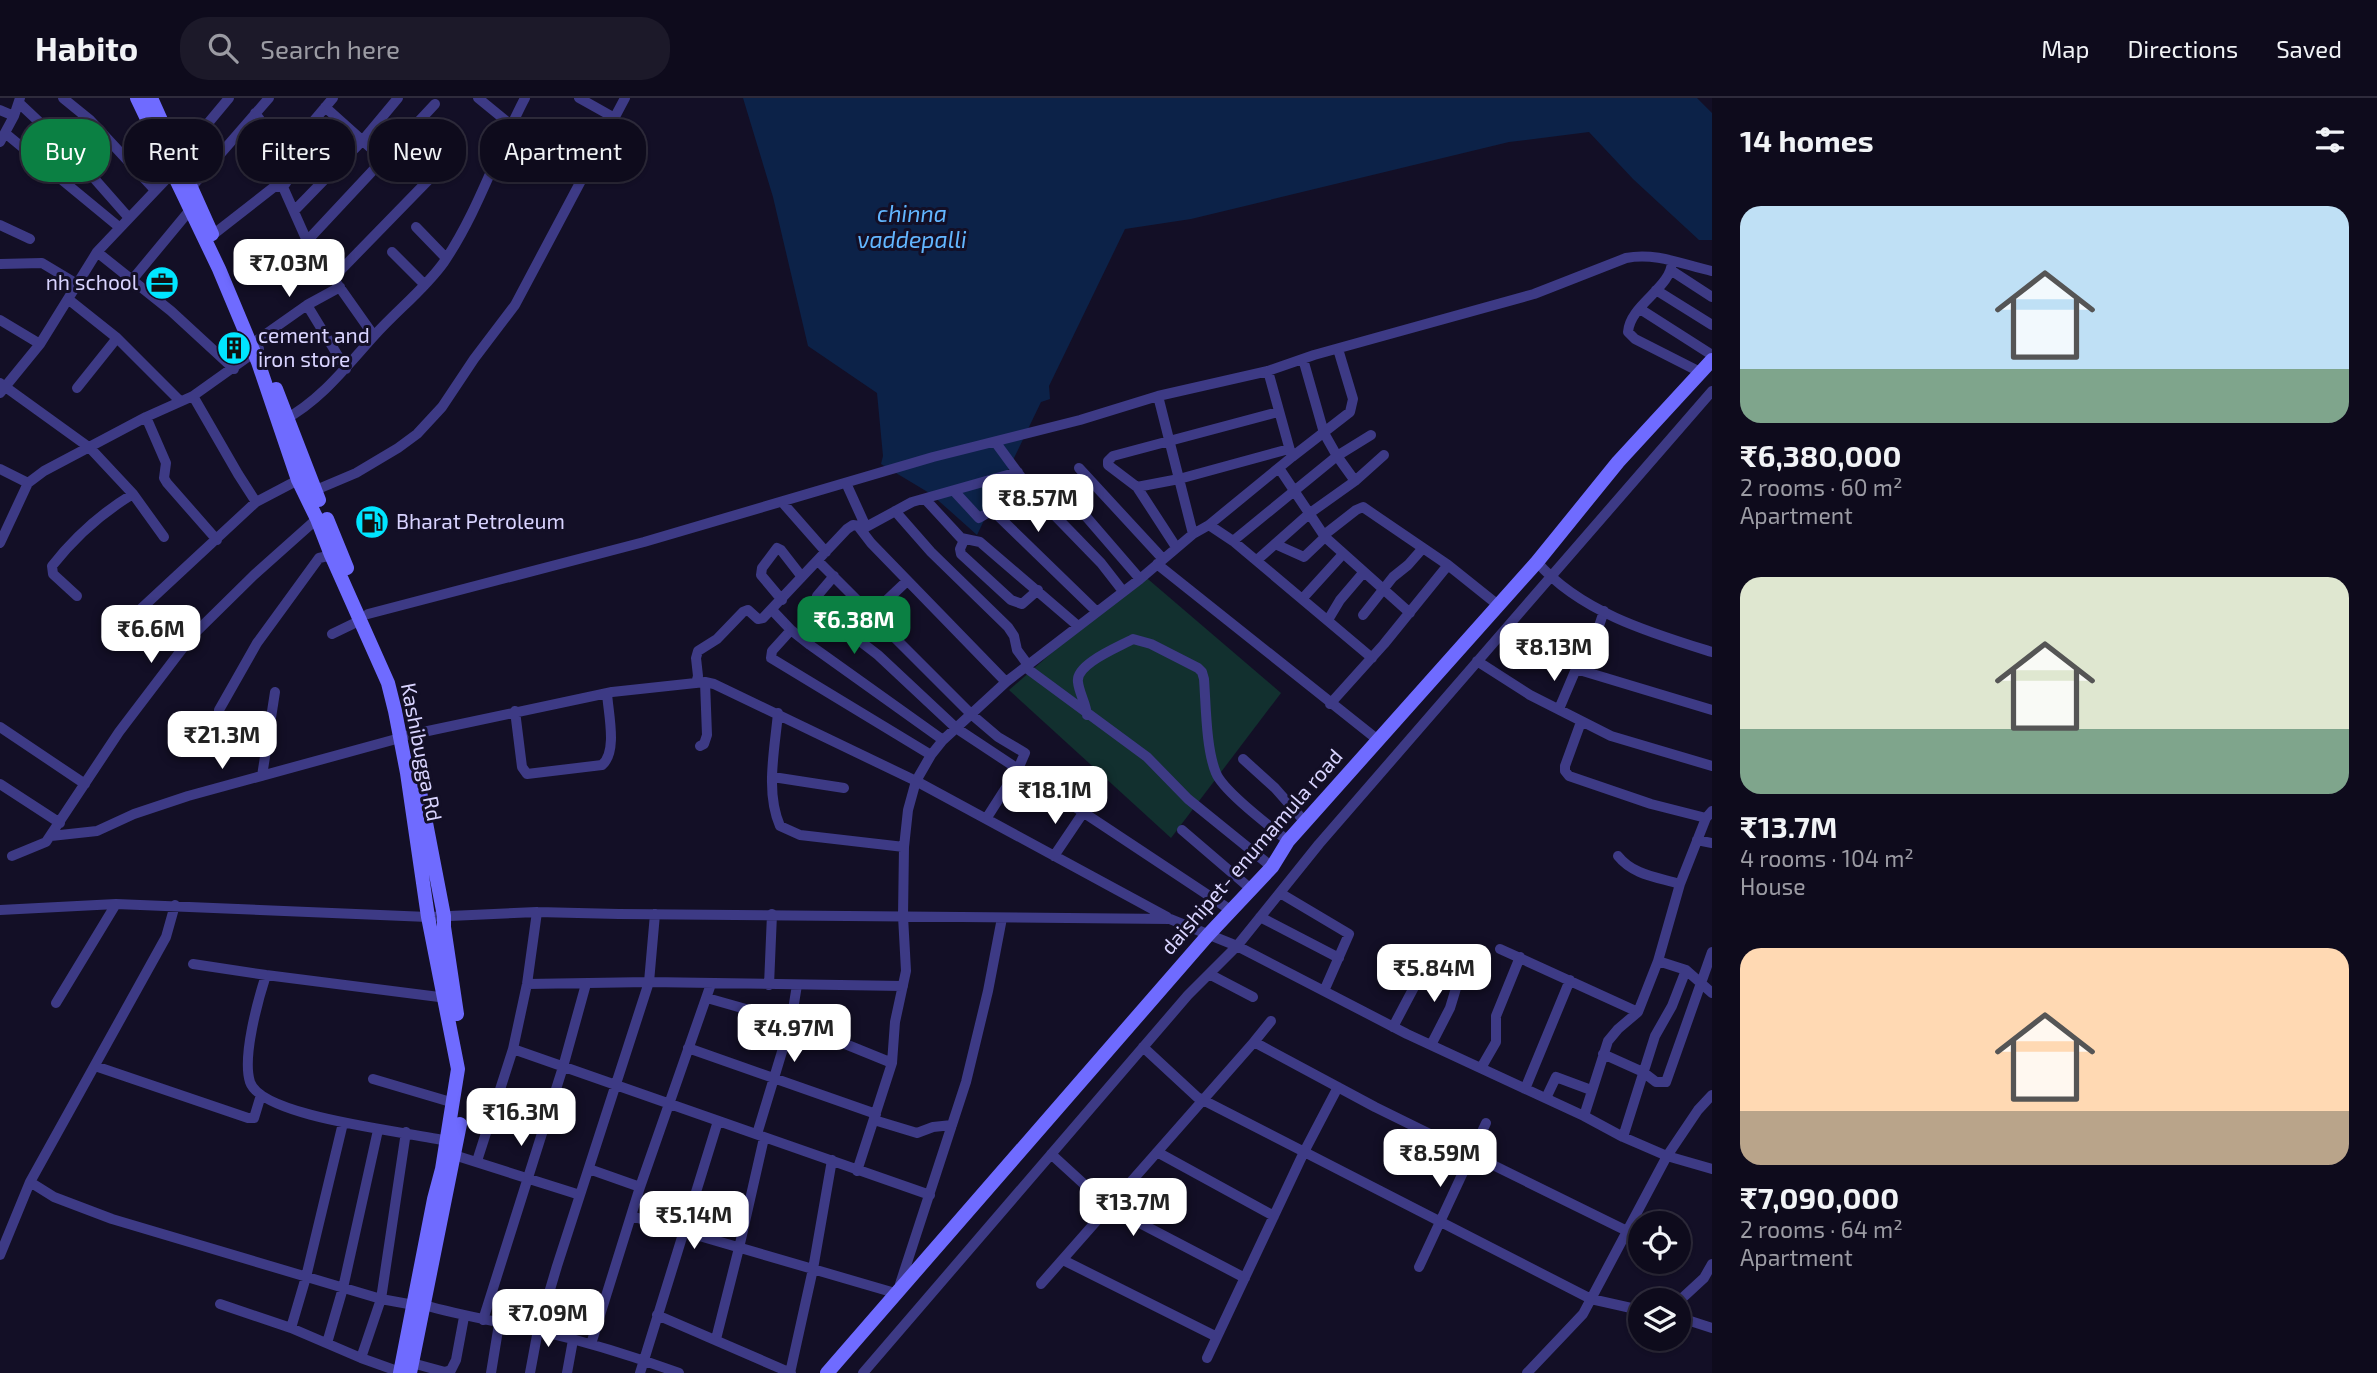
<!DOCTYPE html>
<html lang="en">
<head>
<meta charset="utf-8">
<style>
	body { margin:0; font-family:"Exo 2",sans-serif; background:#1c1929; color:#f1f3f6; height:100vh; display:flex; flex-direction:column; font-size:26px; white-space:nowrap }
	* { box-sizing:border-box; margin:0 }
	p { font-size:23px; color:#9b9ba3 }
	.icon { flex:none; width:38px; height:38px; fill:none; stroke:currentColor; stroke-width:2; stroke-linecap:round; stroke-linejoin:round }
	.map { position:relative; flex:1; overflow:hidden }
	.details { display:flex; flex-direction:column; background:#0e0b1c; width:665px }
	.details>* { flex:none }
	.banner { position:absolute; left:21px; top:21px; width:665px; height:63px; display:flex; gap:14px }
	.fabs { position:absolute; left:1628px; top:1113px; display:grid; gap:14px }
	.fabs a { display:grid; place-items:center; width:63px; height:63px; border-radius:50%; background:#0e0b1c; box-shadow:0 2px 5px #0004,0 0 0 2px #2e2b3b; font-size:35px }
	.price { position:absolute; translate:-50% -60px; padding:0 16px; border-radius:14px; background:#fff; color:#222; font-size:23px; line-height:46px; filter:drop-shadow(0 2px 4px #0008) }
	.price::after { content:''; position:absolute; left:50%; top:42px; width:21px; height:16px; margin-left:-10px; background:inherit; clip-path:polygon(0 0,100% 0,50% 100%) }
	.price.on { background:#0b8043; color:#fff }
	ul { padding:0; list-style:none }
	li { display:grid; align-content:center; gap:14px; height:371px; padding:0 28px }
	li span { display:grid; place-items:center; height:217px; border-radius:21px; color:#555 }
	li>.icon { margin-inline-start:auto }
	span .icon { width:126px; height:126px; fill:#fffc; stroke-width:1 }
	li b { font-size:30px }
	h2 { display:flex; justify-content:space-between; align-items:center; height:84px; padding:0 28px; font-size:30px }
	.pill { padding:0 24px; border-radius:28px; background:#0e0b1c; box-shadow:0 2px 5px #0004,0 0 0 2px #2e2b3b; font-size:24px; line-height:63px }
	.pill.on { background:#0b8043; color:#fff }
	header { display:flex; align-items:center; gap:42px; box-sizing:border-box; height:98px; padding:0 35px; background:#0e0b1c; border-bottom:2px solid #2e2b3b }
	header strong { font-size:33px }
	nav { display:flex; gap:38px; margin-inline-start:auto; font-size:24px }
	.search { width:490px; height:63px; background:#1c1929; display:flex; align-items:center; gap:18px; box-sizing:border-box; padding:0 24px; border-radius:28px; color:#9b9ba3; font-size:26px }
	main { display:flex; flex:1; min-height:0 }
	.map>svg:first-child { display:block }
	.green { fill:#12302f }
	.water { fill:#0c2248 }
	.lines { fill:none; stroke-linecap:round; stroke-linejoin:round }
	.street { stroke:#3d3a85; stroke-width:10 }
	.secondary { stroke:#6f6bff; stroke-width:14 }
	.labels { text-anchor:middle; stroke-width:6; stroke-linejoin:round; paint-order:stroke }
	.poi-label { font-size:21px; fill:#d9d4ff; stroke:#130f26; text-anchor:start }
	.street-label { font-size:21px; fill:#d9d4ff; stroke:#130f26 }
	.water-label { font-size:23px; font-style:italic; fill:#62b6ff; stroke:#130f26 }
</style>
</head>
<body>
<header>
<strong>Habito</strong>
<div class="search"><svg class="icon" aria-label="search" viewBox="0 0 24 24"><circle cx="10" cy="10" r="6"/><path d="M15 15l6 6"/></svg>Search here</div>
<nav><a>Map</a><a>Directions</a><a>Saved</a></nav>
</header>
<main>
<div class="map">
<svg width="1712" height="1275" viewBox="0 0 1712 1275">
	<rect width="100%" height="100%" fill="#130f26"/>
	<path class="green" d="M 1142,476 L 1281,595 L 1171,740 L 1009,592 Z"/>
	<path class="water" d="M 743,0 L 1697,0 L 1712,15 L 1712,142 L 1699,142 L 1633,81 L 1589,34 L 1509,44 L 1191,121 L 1125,131 L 1049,288 L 1050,301 L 1041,304 L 977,437 L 931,396 L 881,366 L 883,358 L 877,295 L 808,248 L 773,99 Z"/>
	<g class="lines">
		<path class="street" d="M 63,0 L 90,22 L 155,92
			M 478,0 L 511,27
			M 579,0 L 613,19
			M 19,5 L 70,53 L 129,120
			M 325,9 L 383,61
			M 0,12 L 14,18
			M 255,15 C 265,29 288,57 290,74 C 290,80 286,85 283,89 L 307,143 L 374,238
			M 5,35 L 119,129
			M 0,44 L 14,18 L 20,0
			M 284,58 L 333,0
			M 189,92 L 269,0
			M 294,113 L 363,42 L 398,0
			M 0,127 L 30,141
			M 416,129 L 446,160
			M 210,139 L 274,89 L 283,89
			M 307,143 L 435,6
			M 97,154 L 171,213 L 234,271
			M 392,154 L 424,186
			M 1672,163 C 1672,190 1630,206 1628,234 L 1635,241 L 1700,274
			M 0,166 L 42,165 L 77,186
			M 1672,173 L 1712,199
			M 333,180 L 448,62
			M 132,182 L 190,112
			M 1656,192 L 1712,227
			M 68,201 L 117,240 L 180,303
			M 307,207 L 346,271
			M 1640,211 L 1712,257
			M 0,222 L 40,246
			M 256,243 L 307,207 L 340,189
			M 1303,261 L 1324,335 L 1337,358 L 1355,383
			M 1268,273 L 1291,356
			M 0,285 L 90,350 L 133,396 L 164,439
			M 77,290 L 117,240
			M 0,295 L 40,246 L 97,154 L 173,74 L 179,60 L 229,0
			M 193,298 L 238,376 L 256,404
			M 1158,298 L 1193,436
			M 1278,314 L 1113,358 L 1108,363 L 1108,367 L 1137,389 L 1179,381 L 1289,351
			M 146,319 L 166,365 L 164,380 L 167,385 L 217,442
			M 284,322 C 321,302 346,269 374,238 C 396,213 425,191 444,164 C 478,114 497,53 525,0
			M 996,345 L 1032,394 L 1101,465 L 1122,492
			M 1079,370 L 1163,461
			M 1279,370 L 1325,439 L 1410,515
			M 0,371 L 28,385
			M 846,385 L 866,429
			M 1137,389 L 1176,449
			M 954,393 L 979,420 L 991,413 L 995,415 L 1096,513
			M 311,394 L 356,375 L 398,350 L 417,336 L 442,309 L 474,261 L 515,207 L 625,0
			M 1032,394 L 1048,382 L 1052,384 L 1083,415 L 1140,481
			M 925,401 L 961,440 L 980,444 L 1078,528
			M 782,404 L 826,454
			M 895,413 L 931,454 L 1008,529 L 1014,538 L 1017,552 L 1028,567
			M 1209,427 L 1233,443 L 1372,560
			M 858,428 L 871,445 L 1006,584
			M 1324,437 L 1356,412 L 1363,409 L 1448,467 L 1498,507
			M 964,442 L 960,451 L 961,456 L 1011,502 L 1022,506 L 1038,492
			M 1233,443 L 1337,358 L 1371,337
			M 0,445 L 28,385 L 44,373 L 146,319 L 193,298 L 259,251
			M 1275,446 L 1304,459 L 1325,439
			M 1257,462 L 1310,415 L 1355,383 L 1384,357
			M 818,463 L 971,616 L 998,639 L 1025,655 L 1018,671 L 986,721
			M 1537,464 C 1580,514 1651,535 1712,554
			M 1157,466 L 1378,642
			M 834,478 L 817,498 L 815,506 L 817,510 L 878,557 L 956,630 L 1232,813
			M 77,498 L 53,476 L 52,468 C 74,440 103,414 133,396
			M 1303,500 L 1343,456
			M 782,502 L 761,477 L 762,470 L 777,450 L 781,452 L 802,479
			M 772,512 L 791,532 L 810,547 L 943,642
			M 1604,513 L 1596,537 L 1576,571 L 1712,612
			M 368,516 L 644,444 L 933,359 L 1080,322 L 1158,298 L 1268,273 L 1314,257 L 1534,196 L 1626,160 C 1656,154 1684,167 1712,173
			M 871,517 L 907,483
			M 1363,517 L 1393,479 L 1408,467 L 1423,450
			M 131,520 L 256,404 L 298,382
			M 1328,522 L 1340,502 L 1363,475
			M 791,532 L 772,553 L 771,560 L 931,657
			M 332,536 L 361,522
			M 1477,563 L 1530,597 L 1611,638 L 1712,668
			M 1025,569 L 1147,659 L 1188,701 L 1272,769
			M 696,585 L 698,578 L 696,560 L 698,553 L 717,541 L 743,514 L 748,512 L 758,521 L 763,520 L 847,431 L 853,427 L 866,429 L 912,404 L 1018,374
			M 1330,606 L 1384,546 L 1448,467
			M 1559,611 L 1576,571
			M 219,612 L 257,545 L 319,460 L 337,456
			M 515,613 L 522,669 L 527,676 L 602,667 C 618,654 608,614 607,595
			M 778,615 C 775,650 765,694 780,728 L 800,737 L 904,749
			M 1087,617 C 1086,605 1079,595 1078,584 C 1075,566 1119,549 1133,541 L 1151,546 L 1198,570 L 1202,574 L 1204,581 C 1206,608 1206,651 1216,675 C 1223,693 1271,729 1288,743
			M 1581,624 L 1565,668 L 1565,673 L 1569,678 L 1651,706 L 1706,720
			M 0,629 L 85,686
			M 409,637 L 612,594 L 705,584 L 714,586 L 916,683 L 1167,819
			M 700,648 L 704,646 L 707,637 L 705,584
			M 1243,661 L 1275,690 L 1305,724
			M 262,678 L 275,594
			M 773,679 L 844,690
			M 0,686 L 60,725
			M 1182,732 L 1252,792
			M 51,738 L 97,733 L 134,716 L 188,698 L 400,640
			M 1697,742 L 1712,745
			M 12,758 L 46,744 L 119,634 L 192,538 L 254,477 L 319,419
			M 1054,758 L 1083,715
			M 1618,758 C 1633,777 1657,779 1680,786
			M 1280,795 L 1349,836 L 1324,893
			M 0,812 L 116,806 L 428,819 L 537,814 L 619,816 L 1170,821 L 1237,848 L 1407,936 L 1584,1018 L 1623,1039 L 1667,1058 L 1712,1071
			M 1260,819 L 1339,860
			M 1500,851 L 1638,914
			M 1658,863 L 1686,872 L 1712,895
			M 193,866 L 266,877 L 447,900
			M 1209,876 L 1253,899
			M 266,877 C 258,902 242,959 250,984 C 262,1020 411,1034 447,1043
			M 527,886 L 649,884 L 903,888
			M 769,887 L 772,816
			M 707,900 L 791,924 L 892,965 L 857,1073
			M 56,905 L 116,806
			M 1393,929 L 1431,857
			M 1254,944 L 1375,1009 L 1627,1133
			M 1431,947 L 1450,910 L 1461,874
			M 1143,949 L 1197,999 L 1591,1201 L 1640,1212
			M 688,950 L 876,1016
			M 513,951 L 930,1097
			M 1603,956 L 1643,974 L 1656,984 L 1666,984 L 1712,854
			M 892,965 L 895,924 L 906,873 L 903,818 L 904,749 L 908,712 L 916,683 L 931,657 L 943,642 L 1006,584 L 1140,481 L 1193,436 L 1209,427 L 1292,359 L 1350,314 L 1353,301 L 1338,251
			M 95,968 L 248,1020 L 254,1020 L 261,997
			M 1481,970 L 1496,944 L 1496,918 L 1520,859
			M 373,981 L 454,1005
			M 1525,991 L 1570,882
			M 1546,1000 L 1556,979 L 1591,992
			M 1584,1018 L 1608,943 L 1618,931 L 1638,914 L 1658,863 L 1680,786 L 1706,720 L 1712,713
			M 874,1022 L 917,1035 L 933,1029 L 952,1027
			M 757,1036 L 791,924 L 797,887
			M 1623,1039 L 1655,938 L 1672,908 L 1686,872
			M 1157,1054 L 1274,1118
			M 1051,1056 L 1109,1109 L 1245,1180
			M 454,1057 L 580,1097
			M 477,1063 L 513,951 L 527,886 L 537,814
			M 589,1071 L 640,1089
			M 30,1084 L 54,1099 L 112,1121 L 381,1201 L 414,1207
			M 631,1118 L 895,1195
			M 0,1157 L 30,1084 L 166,839 L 175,807
			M 1063,1162 L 1217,1239
			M 1419,1169 L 1486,1025
			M 900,1186 L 966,984 L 988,893 L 1002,820
			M 1041,1186 L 1254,944 L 1271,923
			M 1678,1204 L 1704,1180 L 1712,1166
			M 220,1206 L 291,1230 L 361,1260 L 400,1274
			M 424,1207 C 462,1218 501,1224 540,1233 C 587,1244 633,1258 679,1275
			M 657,1217 L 791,1275
			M 1678,1219 L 1712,1230
			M 483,1222 L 563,969 L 586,886
			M 291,1230 L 306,1179 L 343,1025
			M 716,1241 L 739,1150 L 764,1040
			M 327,1245 L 343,1190 L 378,1032
			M 591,1246 L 640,1089 L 711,886
			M 361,1260 L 381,1201 L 406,1034
			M 1207,1260 L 1304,1054 L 1338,989
			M 412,1265 L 445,1274 L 451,1272 L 456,1262 L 464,1219
			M 491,1275 L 499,1226
			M 530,1275 L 538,1232 L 557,1168 L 649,884 L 655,816
			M 567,1275 L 573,1242
			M 640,1275 L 718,1023
			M 790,1275 L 813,1171 L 832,1062
			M 863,1275 L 1188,897 L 1237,848 L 1319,746 L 1712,293
			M 1527,1275 L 1583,1216 L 1667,1058 L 1698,1012 L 1712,997"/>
		<path class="secondary" d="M 137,0 L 219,171 L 258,264 L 298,382 L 317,421 L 331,457 L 388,585 L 395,613 L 407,675 L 428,819 L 458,971 L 442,1071 L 434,1101 L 400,1275
			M 151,0 L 212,136
			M 276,291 L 319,402
			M 327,421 L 347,470
			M 417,678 L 444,818 L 444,829 L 457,916
			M 410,1275 L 460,1026
			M 827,1275 L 1209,836 L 1272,769 L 1288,743 L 1305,724 L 1537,464 L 1618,364 L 1712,262"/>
	</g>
	<defs>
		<g id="office-disc" transform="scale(1.75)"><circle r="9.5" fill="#00e5ff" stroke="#130f26"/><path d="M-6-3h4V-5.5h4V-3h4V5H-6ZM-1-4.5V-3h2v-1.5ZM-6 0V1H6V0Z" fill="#111"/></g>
		<g id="building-disc" transform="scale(1.75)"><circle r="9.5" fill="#00e5ff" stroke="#130f26"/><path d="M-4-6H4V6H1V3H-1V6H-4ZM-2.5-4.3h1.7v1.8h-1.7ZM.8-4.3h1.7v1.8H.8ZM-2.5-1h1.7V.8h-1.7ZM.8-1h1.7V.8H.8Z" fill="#111"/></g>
		<g id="fuel-disc" transform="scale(1.75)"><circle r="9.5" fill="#00e5ff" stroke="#130f26"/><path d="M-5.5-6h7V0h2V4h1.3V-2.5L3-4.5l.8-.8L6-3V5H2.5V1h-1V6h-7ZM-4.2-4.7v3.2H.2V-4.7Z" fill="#111"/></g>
	</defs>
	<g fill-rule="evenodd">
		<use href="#office-disc" x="162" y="185"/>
		<use href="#building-disc" x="234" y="250"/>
		<use href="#fuel-disc" x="372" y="424"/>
	</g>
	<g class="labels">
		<g class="poi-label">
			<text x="138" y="192" text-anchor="end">nh school</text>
			<text x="258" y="245">cement and<tspan x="258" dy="24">iron store</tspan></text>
			<text x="396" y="431">Bharat Petroleum</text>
		</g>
		<g class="street-label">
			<text transform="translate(421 654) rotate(79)" y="7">Kashibugga Rd</text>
			<text transform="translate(1252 754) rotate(-49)" y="7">daishipet- enumamula road</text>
		</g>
		<g class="water-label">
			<text x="912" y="124">chinna<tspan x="912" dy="26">vaddepalli</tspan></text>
		</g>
	</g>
</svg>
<div class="fabs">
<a><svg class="icon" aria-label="locate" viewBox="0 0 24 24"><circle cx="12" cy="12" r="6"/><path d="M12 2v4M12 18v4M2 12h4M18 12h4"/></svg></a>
<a><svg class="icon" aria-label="layers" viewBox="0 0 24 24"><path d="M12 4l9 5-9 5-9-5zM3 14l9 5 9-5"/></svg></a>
</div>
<b class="price" style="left:289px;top:201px">₹7.03M</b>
<b class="price" style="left:1038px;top:436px">₹8.57M</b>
<b class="price on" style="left:854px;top:558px">₹6.38M</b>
<b class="price" style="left:151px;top:567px">₹6.6M</b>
<b class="price" style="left:1554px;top:585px">₹8.13M</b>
<b class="price" style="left:222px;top:673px">₹21.3M</b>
<b class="price" style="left:1055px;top:728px">₹18.1M</b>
<b class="price" style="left:1434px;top:906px">₹5.84M</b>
<b class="price" style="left:794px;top:966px">₹4.97M</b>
<b class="price" style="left:521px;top:1050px">₹16.3M</b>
<b class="price" style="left:1440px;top:1091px">₹8.59M</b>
<b class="price" style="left:1133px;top:1140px">₹13.7M</b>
<b class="price" style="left:694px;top:1153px">₹5.14M</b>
<b class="price" style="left:548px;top:1251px">₹7.09M</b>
<div class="banner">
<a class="pill on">Buy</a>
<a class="pill">Rent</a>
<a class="pill">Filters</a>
<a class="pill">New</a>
<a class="pill">Apartment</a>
</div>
</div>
<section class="details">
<h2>14 homes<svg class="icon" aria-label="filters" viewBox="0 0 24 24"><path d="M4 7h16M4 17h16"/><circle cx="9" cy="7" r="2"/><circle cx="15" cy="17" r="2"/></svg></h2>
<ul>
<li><span style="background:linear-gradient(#bfe0f5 75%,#7fa58c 0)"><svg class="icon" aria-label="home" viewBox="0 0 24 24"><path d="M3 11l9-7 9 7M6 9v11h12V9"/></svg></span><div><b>₹6,380,000</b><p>2 rooms · 60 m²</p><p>Apartment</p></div></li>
<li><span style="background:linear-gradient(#dfe7d0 70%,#7fa58c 0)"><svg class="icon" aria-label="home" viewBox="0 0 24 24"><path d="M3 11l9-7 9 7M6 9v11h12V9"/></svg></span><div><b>₹13.7M</b><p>4 rooms · 104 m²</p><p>House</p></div></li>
<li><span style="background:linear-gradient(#ffd9b3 75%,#b9a48a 0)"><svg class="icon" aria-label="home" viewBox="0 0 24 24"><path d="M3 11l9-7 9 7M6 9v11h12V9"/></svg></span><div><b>₹7,090,000</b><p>2 rooms · 64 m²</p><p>Apartment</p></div></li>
</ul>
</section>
</main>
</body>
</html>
